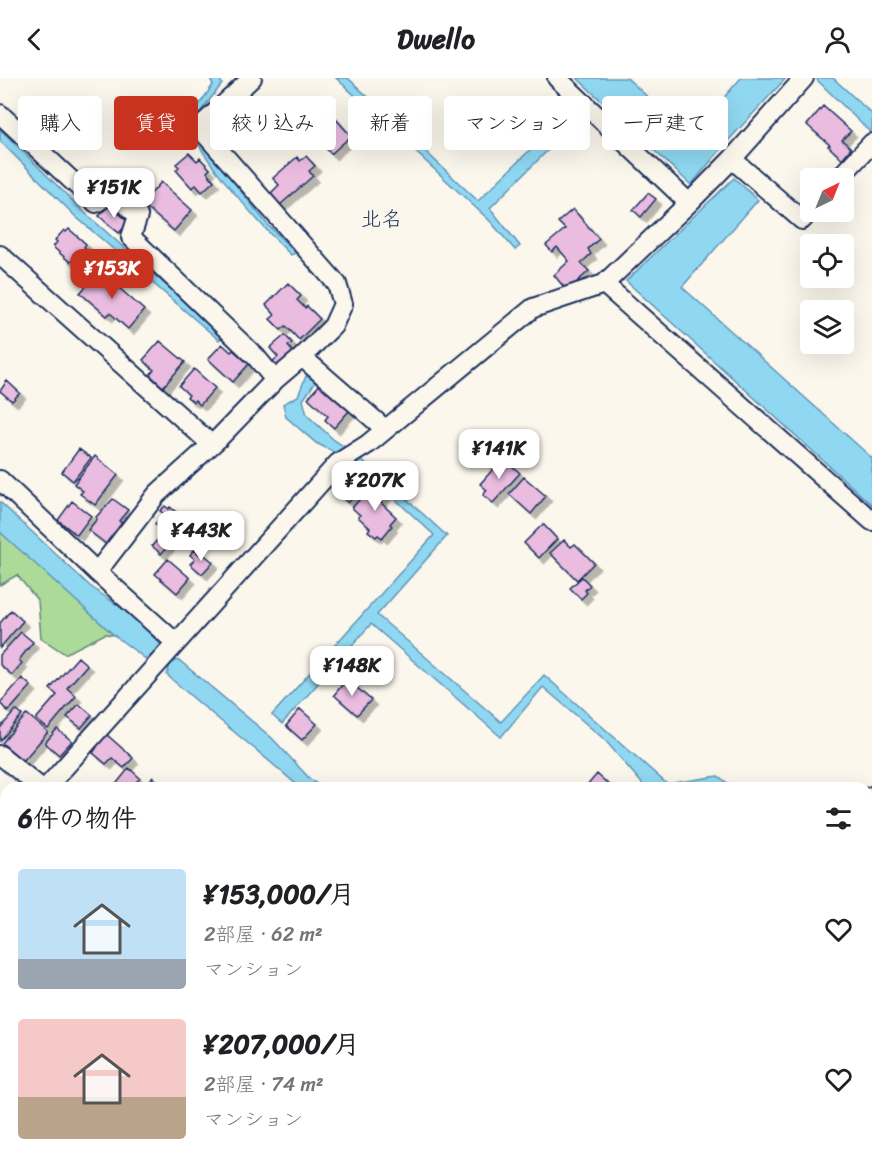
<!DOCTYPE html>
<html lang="ja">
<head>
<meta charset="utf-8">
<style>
	body { margin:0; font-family:Sriracha,"Klee One",sans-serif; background:#f6f6f6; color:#202124; height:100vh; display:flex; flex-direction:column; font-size:22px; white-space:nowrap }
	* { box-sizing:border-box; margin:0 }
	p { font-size:20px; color:#757577 }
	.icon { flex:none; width:33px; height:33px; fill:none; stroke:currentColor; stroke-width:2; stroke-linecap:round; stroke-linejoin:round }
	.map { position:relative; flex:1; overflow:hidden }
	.sheet { position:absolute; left:0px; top:704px; width:873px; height:386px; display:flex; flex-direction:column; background:#fff; border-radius:18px 18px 0 0; box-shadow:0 6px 24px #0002 }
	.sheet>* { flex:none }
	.hud { position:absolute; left:18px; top:18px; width:837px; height:54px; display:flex; gap:12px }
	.needle { width:39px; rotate:43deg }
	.tools { position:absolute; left:800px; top:90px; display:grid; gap:12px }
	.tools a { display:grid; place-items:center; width:54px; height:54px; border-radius:6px; background:#fff; box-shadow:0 6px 24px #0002; font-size:30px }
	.price { position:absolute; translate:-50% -51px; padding:0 14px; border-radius:12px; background:#fff; color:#222; font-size:20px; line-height:39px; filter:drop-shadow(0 2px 3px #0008) }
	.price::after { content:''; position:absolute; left:50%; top:36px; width:18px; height:14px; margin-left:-9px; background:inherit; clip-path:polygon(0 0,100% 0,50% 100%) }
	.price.on { background:#c8321e; color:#fff }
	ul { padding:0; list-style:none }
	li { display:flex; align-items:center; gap:18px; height:150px; padding:0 18px }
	li span { display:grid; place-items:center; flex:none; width:168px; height:120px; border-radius:6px; color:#555 }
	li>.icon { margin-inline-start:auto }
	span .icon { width:72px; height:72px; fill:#fffc; stroke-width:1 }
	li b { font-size:26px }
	h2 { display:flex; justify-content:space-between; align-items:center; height:72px; padding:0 18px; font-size:26px }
	.pill { padding:0 21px; border-radius:6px; background:#fff; box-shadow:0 6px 24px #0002; font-size:21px; line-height:54px }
	.pill.on { background:#c8321e; color:#fff }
	header { display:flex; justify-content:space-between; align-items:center; height:78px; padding:0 18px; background:#fff; font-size:27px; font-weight:700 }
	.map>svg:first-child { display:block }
	.built { fill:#f6e5e8 }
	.green { fill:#acda99; stroke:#64847c; stroke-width:1.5 }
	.water { fill:#90d8f2; stroke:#6194b7; stroke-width:1.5 }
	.building { fill:#e9bce0; stroke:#1b2f5e; stroke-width:1.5; filter:url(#shadow) }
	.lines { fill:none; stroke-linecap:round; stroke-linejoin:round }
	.minor-casing { stroke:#1b2f5e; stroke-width:22 }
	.minor { stroke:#fbf7ec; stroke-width:18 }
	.labels { text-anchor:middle; stroke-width:6; stroke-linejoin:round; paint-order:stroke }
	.neighbourhood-label { font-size:21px; fill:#1b2f5e; stroke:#fbf7ec }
</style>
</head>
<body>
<header><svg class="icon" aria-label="back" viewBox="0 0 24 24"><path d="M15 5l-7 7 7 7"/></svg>Dwello<svg class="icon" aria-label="person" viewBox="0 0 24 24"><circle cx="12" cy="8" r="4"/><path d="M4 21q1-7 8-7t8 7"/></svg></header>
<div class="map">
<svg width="872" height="1088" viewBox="0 0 872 1088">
	<defs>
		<filter id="shadow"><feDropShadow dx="5.5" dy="5.5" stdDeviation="0" flood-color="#0004"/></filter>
	</defs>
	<rect width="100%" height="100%" fill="#fbf7ec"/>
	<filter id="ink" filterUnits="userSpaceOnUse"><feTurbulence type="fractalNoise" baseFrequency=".0167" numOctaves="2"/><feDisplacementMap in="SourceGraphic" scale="12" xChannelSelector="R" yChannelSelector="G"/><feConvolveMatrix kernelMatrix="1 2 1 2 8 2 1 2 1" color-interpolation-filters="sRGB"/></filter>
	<g filter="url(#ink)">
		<path class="built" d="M 872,737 L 872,936 L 867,940 L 867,742 Z"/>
		<path class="green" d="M 0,454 L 8,460 L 114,557 L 105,556 L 65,576 L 41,560 L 38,523 L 17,497 L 0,507 Z"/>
		<path class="water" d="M 210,0 L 220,0 L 222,6 L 198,37 L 197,53 L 209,73 L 268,147 L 296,175 L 291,177 C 271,158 195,75 192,51 C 190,35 205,19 213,7 Z
			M 336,0 L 348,0 L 478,123 L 538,64 L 569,28 L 576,33 L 551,69 L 490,130 L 520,168 L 515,172 L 490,143 Z
			M 577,0 L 627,0 L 690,58 L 741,0 L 786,0 L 726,65 L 691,107 Z
			M 819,0 L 833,0 L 872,36 L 872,52 L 870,54 L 817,2 Z
			M 0,51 L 84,134 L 223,258 L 219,262 L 76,139 L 0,63 Z
			M 734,100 L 758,122 L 682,209 L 872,380 L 872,427 L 626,203 Z
			M 306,298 L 316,303 L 303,322 L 307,337 L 334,362 L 348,371 L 399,414 L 447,458 L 377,537 L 501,644 L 544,597 L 667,706 L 718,698 L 733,709 L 645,709 L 605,662 L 543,609 L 501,659 L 371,546 L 282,646 L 272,637 L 434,457 L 356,385 L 316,365 L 286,339 L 283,326 L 298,318 Z
			M 0,424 L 90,508 L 134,539 L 163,569 L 161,573 L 174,582 L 180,583 L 272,660 L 310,701 L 321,709 L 299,709 C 256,670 210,636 167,597 L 170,586 L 157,578 L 151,585 L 114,557 L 0,454 Z
			M 872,971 L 872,1047 L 867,1051 L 867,975 Z
			M 740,1083 L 832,1083 L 827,1088 L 735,1088 Z"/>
		<path class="building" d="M 318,21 L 351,58 L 331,76 L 311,54 L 316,50 L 302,35 Z
			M 823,28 L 851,53 L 842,62 L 851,70 L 842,81 L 828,68 L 830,67 L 807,47 Z
			M 189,75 L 197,83 L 200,80 L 210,91 L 207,94 L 214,103 L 202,114 L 196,107 L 192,110 L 176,92 L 179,89 L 176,86 Z
			M 306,78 L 315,88 L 309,93 L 313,98 L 280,127 L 277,123 L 274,126 L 267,119 L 279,107 L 273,100 L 297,79 L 300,83 Z
			M 161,104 L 192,132 L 174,153 L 142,126 Z
			M 648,115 L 656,121 L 641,139 L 633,132 Z
			M 109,127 L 129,144 L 119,155 L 99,138 Z
			M 573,131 L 599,161 L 588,171 L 591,176 L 581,185 L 589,193 L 567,213 L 554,197 L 569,183 L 557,169 L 552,174 L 546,167 L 565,151 L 558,144 Z
			M 69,151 L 86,166 L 84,169 L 91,175 L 80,186 L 74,181 L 70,184 L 53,169 L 57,164 L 55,162 L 64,152 L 66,154 Z
			M 100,193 L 144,232 L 128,251 L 110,235 L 107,238 L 80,215 Z
			M 288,205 L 301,218 L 297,222 L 305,230 L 307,228 L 320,241 L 299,262 L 286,248 L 281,252 L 270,241 L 275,237 L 266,227 Z
			M 285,257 L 292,265 L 288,268 L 294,275 L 278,289 L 273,283 L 278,279 L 270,270 Z
			M 160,263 L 185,284 L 163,309 L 150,297 L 154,292 L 143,282 Z
			M 222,266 L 231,274 L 233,272 L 249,286 L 233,304 L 208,281 Z
			M 194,291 L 215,310 L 200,327 L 195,322 L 193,324 L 187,319 L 189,317 L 179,308 Z
			M 7,303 L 20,315 L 12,323 L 0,313 Z
			M 321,305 L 330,314 L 329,316 L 349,333 L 334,350 L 325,342 L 328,338 L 308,320 Z
			M 79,371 L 91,380 L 73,403 L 62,394 Z
			M 95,378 L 118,397 L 95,427 L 80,416 L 83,413 L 74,406 Z
			M 503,380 L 520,395 L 493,425 L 483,417 L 487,412 L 480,406 Z
			M 351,385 L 369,401 L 348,425 L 330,409 Z
			M 524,399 L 546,418 L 531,436 L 509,416 Z
			M 374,405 L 386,416 L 380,424 L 396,439 L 390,446 L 392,448 L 382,460 L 378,457 L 376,459 L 368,453 L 370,450 L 358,439 L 360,437 L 352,430 Z
			M 113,421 L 128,432 L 119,443 L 124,447 L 116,456 L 114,455 L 106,466 L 88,452 L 97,441 L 96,439 Z
			M 72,423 L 91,438 L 77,457 L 58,442 Z
			M 165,428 L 169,431 L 170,429 L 189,445 L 173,463 L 155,446 L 164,436 L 160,433 Z
			M 543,446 L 557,461 L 539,480 L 524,465 Z
			M 163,455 L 172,463 L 161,476 L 152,468 Z
			M 564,462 L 571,469 L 575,466 L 594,485 L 577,502 L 550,475 Z
			M 194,472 L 199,476 L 201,474 L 213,484 L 202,496 L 190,486 L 195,481 L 190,477 Z
			M 168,481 L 190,500 L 177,515 L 155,496 Z
			M 582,499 L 590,507 L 585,512 L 587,515 L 581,521 L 570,510 Z
			M 11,532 L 23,543 L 0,570 L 0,545 Z
			M 21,554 L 33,564 L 19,582 L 22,585 L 12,597 L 0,587 L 0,577 Z
			M 78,579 L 87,587 L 67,610 L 76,618 L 48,651 L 36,641 L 57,617 L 50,611 Z
			M 22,600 L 31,608 L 8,634 L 0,625 Z
			M 347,601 L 371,622 L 357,637 L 334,617 Z
			M 79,626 L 92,637 L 81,650 L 67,639 Z
			M 300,631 L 317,646 L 302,662 L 286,648 Z
			M 16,632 L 22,637 L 0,663 L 0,650 Z
			M 27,636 L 48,654 L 23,683 L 2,665 Z
			M 57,651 L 72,663 L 59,677 L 45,665 Z
			M 105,655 L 133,680 L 124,690 L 112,680 L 106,686 L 93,675 L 97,669 L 94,667 Z
			M 129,690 L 140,700 L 131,710 L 113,710 Z
			M 597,696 L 612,710 L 585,710 Z
			M 153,699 L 162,707 L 159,710 L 144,710 Z
			M 2,755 L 6,758 L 6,771 L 0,778 L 0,757 Z
			M 388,1083 L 406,1083 L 402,1088 L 383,1088 Z
			M 644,1083 L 689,1083 L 692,1085 L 689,1088 L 647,1088 Z"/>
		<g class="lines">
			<g class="minor-casing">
				<path id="minor" d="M 252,0 L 205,44 L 206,57 L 337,206 L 343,226 L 333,248 L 302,279
					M 557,0 L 689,125
					M 0,36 L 96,125 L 113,114 L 138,138 L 131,159 L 256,279 L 275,302
					M 732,81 L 804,0
					M 839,100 L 872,65
					M 0,177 L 211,366
					M 604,206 L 872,443
					M 0,402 L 97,494 L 176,565
					M 97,494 L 157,416 L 219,360 L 275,302 L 302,279 L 385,351
					M 0,677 L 41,710
					M 46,710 L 338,385 L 368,366 L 533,230 L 604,206 L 689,125 L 732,81 L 802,142 L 810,133
					M 867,723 L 872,718
					M 867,947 L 872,943
					M 482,1083 L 490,1088
					M 590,1083 L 596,1088
					M 527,1088 L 536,1083
					M 712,1088 L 717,1083"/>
			</g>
			<use href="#minor" class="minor"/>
		</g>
	</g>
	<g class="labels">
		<g class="neighbourhood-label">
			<text x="382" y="148">北名</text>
		</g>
	</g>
</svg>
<div class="tools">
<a><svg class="needle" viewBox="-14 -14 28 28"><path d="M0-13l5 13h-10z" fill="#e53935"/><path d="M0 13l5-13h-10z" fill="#757577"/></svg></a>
<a><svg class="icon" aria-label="locate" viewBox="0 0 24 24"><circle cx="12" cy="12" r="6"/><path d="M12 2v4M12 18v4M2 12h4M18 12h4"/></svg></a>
<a><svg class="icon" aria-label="layers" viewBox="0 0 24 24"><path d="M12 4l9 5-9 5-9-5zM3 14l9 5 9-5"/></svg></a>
</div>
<b class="price" style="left:114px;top:141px">¥151K</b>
<b class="price on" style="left:112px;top:222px">¥153K</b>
<b class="price" style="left:499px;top:402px">¥141K</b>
<b class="price" style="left:375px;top:434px">¥207K</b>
<b class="price" style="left:201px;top:484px">¥443K</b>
<b class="price" style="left:352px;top:619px">¥148K</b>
<div class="hud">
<a class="pill">購入</a>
<a class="pill on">賃貸</a>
<a class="pill">絞り込み</a>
<a class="pill">新着</a>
<a class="pill">マンション</a>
<a class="pill">一戸建て</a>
</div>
<section class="sheet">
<h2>6件の物件<svg class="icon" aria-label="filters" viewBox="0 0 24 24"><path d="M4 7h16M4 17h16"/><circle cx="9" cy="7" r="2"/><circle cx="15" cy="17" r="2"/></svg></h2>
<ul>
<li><span style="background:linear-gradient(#bfe0f5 75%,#9aa5b1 0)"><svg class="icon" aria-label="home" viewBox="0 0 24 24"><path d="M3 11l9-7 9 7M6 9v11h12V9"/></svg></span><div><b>¥153,000/月</b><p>2部屋 · 62 m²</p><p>マンション</p></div><svg class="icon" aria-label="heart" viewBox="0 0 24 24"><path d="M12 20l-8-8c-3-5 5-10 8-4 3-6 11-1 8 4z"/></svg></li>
<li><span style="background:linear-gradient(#f6c9c9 65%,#b9a48a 0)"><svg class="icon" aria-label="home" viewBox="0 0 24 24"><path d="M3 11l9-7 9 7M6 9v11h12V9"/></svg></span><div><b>¥207,000/月</b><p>2部屋 · 74 m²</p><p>マンション</p></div><svg class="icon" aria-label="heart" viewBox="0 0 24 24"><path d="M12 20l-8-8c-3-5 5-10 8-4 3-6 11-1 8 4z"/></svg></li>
</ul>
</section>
</div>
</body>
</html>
